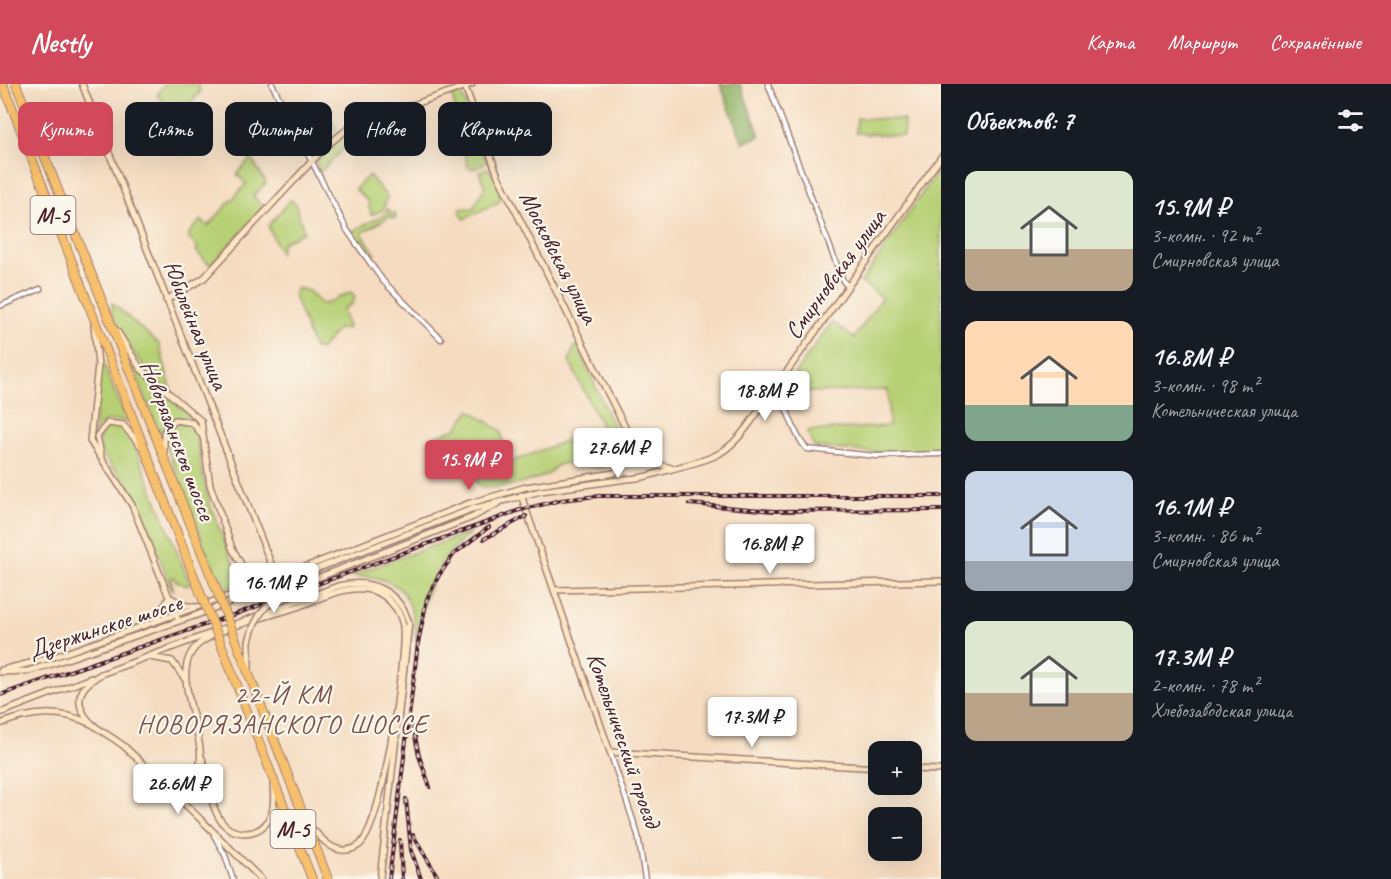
<!DOCTYPE html>
<html lang="ru">
<head>
<meta charset="utf-8">
<style>
	body { margin:0; font-family:Caveat,sans-serif; background:#20242c; color:#f1f3f6; height:100vh; display:flex; flex-direction:column; font-size:22px; white-space:nowrap }
	* { box-sizing:border-box; margin:0 }
	p { font-size:20px; color:#9ea1a6 }
	.icon { flex:none; width:33px; height:33px; fill:none; stroke:currentColor; stroke-width:2; stroke-linecap:round; stroke-linejoin:round }
	.map { position:relative; flex:1; overflow:hidden }
	.sheet { display:flex; flex-direction:column; background:#171b24; width:450px }
	.sheet>* { flex:none }
	.banner { position:absolute; left:18px; top:18px; width:570px; height:54px; display:flex; gap:12px }
	.tools { position:absolute; left:868px; top:657px; display:grid; gap:12px }
	.tools a { display:grid; place-items:center; width:54px; height:54px; border-radius:12px; background:#171b24; box-shadow:0 6px 24px #0002; font-size:30px }
	.price { position:absolute; translate:-50% -51px; padding:0 14px; border-radius:6px; background:#fff; color:#222; font-size:20px; line-height:39px; filter:drop-shadow(0 2px 3px #0008) }
	.price::after { content:''; position:absolute; left:50%; top:36px; width:18px; height:14px; margin-left:-9px; background:inherit; clip-path:polygon(0 0,100% 0,50% 100%) }
	.price.on { background:#d1495b; color:#fff }
	ul { padding:0; list-style:none }
	li { display:flex; align-items:center; gap:18px; height:150px; padding:0 24px }
	li span { display:grid; place-items:center; flex:none; width:168px; height:120px; border-radius:12px; color:#555 }
	li>.icon { margin-inline-start:auto }
	span .icon { width:72px; height:72px; fill:#fffc; stroke-width:1 }
	li b { font-size:26px }
	h2 { display:flex; justify-content:space-between; align-items:center; height:72px; padding:0 24px; font-size:26px }
	.pill { padding:0 21px; border-radius:12px; background:#171b24; box-shadow:0 6px 24px #0002; font-size:21px; line-height:54px }
	.pill.on { background:#d1495b; color:#fff }
	header { display:flex; align-items:center; gap:36px; box-sizing:border-box; height:84px; padding:0 30px; background:#d1495b; color:#fff }
	header strong { font-size:28px }
	nav { display:flex; gap:33px; margin-inline-start:auto; font-size:21px }
	main { display:flex; flex:1; min-height:0 }
	.map>svg:first-child { display:block }
	.green { fill:#b7d075; stroke:#807850; stroke-width:1.5 }
	.forest { fill:#91b266; stroke:#6e6848; stroke-width:1.5 }
	.lines { fill:none; stroke-linecap:round; stroke-linejoin:round }
	.street-casing { stroke:#a07e76; stroke-width:7 }
	.secondary-casing { stroke:#a07e76; stroke-width:8 }
	.highway-casing { stroke:#a07e76; stroke-width:10 }
	.street { stroke:#fff; stroke-width:4 }
	.secondary { stroke:#fce6c4; stroke-width:5 }
	.highway { stroke:#f7c06c; stroke-width:8 }
	.rail-casing { stroke:#4a1f2b; stroke-width:4 }
	.rail { stroke:#fbf7ec; stroke-width:1.5; stroke-dasharray:4.5; stroke-linecap:butt }
	.secondary-bridge-casing { stroke:#a07e76; stroke-width:8; stroke-linecap:butt }
	.highway-bridge-casing { stroke:#a07e76; stroke-width:10; stroke-linecap:butt }
	.secondary-bridge { stroke:#fce6c4; stroke-width:5 }
	.highway-bridge { stroke:#f7c06c; stroke-width:8 }
	.labels { text-anchor:middle; stroke-width:4.5; stroke-linejoin:round; paint-order:stroke }
	.shield { fill:#fbf7ec; stroke:#7f6065; stroke-width:1.5 }
	.shield-label { font-size:22px; font-weight:bold; fill:#4a1f2b }
	.street-label { font-size:24px; fill:#4a1f2b; stroke:#fbf7ec }
	.neighbourhood-label { font-size:26px; letter-spacing:1.5px; fill:#7e514c; stroke:#fbf7ec }
</style>
</head>
<body>
<header>
<strong>Nestly</strong>
<nav><a>Карта</a><a>Маршрут</a><a>Сохранённые</a></nav>
</header>
<main>
<div class="map">
<svg width="941" height="795" viewBox="0 0 941 795">
	<rect width="100%" height="100%" fill="#fbf7ec"/>
	<filter id="ink" filterUnits="userSpaceOnUse"><feTurbulence type="fractalNoise" baseFrequency=".0167" numOctaves="2"/><feDisplacementMap in="SourceGraphic" scale="12" xChannelSelector="R" yChannelSelector="G"/><feConvolveMatrix kernelMatrix="1 2 1 2 8 2 1 2 1" color-interpolation-filters="sRGB"/></filter>
	<filter id="wash" filterUnits="userSpaceOnUse"><feTurbulence type="fractalNoise" baseFrequency=".008" numOctaves="4" result="noise"/><feDisplacementMap in="SourceGraphic" scale="24" xChannelSelector="R" yChannelSelector="G"/><feGaussianBlur stdDeviation="1.35" result="paint"/><feColorMatrix in="noise" values="0 0 0 0 0 0 0 0 0 0 0 0 0 0 0 0 0 1.4 0 .05"/><feComposite in="paint" operator="in"/></filter>
	<g filter="url(#wash)">
		<rect width="100%" height="100%" fill="#f5dcc0"/>
		<path class="green" d="M 164,0 L 198,0 L 200,8 L 181,29 L 175,28 L 157,11 Z
			M 461,8 L 477,47 C 471,55 461,54 454,48 L 459,38 L 452,12 Z
			M 330,33 L 337,46 L 315,69 L 311,69 L 299,50 L 300,45 Z
			M 857,34 L 904,36 L 903,52 L 856,49 Z
			M 366,40 L 366,47 L 354,54 L 319,89 L 316,78 C 329,61 344,45 366,40 Z
			M 474,56 L 478,56 L 487,78 L 474,85 L 468,83 L 463,62 Z
			M 251,74 L 266,99 L 253,112 L 265,124 L 210,181 L 196,167 L 198,164 L 189,155 L 189,149 L 201,136 L 208,142 L 246,100 L 237,90 Z
			M 941,82 L 941,365 L 878,369 L 814,363 L 807,347 L 889,342 L 888,306 L 810,308 L 785,303 L 832,238 L 854,254 L 882,214 L 861,198 Z
			M 487,84 C 497,90 503,108 499,118 L 464,135 L 459,125 L 473,124 L 485,103 L 479,88 Z
			M 369,91 L 387,113 L 383,126 L 371,131 L 368,117 L 355,105 Z
			M 290,116 L 295,119 L 304,148 L 283,158 L 280,169 L 268,142 Z
			M 388,125 L 391,130 L 395,129 L 396,133 L 394,135 L 390,132 L 362,149 L 375,170 L 372,172 L 361,162 L 352,147 L 384,131 Z
			M 297,204 L 309,207 L 320,219 L 325,220 L 351,208 L 355,213 L 352,220 L 343,225 L 348,244 L 338,245 L 320,266 L 313,263 L 294,211 Z
			M 112,219 L 159,260 L 172,308 C 151,295 108,243 112,219 Z
			M 575,262 L 578,262 L 624,367 L 617,379 C 593,392 580,373 558,381 C 553,383 552,388 548,390 C 534,397 492,408 479,402 L 475,396 L 477,391 L 568,356 L 575,357 L 585,376 L 613,365 L 569,277 Z
			M 101,273 L 127,338 C 109,334 97,337 93,357 Z
			M 133,282 L 134,281 L 194,335 C 175,330 169,336 159,349 Z
			M 470,326 L 501,347 L 504,362 L 460,379 L 454,368 L 436,352 L 457,344 Z
			M 177,338 L 191,341 L 196,346 L 202,387 L 210,420 L 230,472 L 240,489 L 235,500 L 227,505 L 223,494 L 215,490 L 166,361 L 167,347 Z
			M 111,341 L 121,342 L 131,353 L 190,500 L 186,502 L 176,497 L 174,493 L 171,494 L 173,508 C 158,472 146,430 125,397 C 117,386 103,377 100,363 C 98,353 101,345 111,341 Z
			M 471,448 C 434,479 422,513 416,559 C 413,509 402,492 349,492 Z"/>
		<path class="forest" d="M 720,0 L 740,0 L 760,52 L 743,59 Z"/>
	</g>
	<g filter="url(#ink)">
		<g class="lines">
			<g class="street-casing">
				<path id="street" d="M 272,0 L 347,146 L 383,197 L 441,255
					M 768,0 L 843,197 L 848,202
					M 0,222 L 40,205
					M 773,306 C 790,321 791,349 807,365 L 876,372 L 941,370
					M 610,668 L 638,751 L 645,795
					M 214,751 L 225,771 L 233,795"/>
			</g>
			<g class="secondary-casing">
				<path id="secondary" d="M 82,0 L 277,495
					M 464,0 L 498,92 L 632,357 L 643,373
					M 166,216 L 204,194 L 325,63 L 350,43 L 472,0
					M 94,241 L 98,281 L 90,357 L 132,421 L 177,533
					M 117,247 L 140,284 L 201,337 L 210,401 L 232,464 L 247,491 L 264,498
					M 164,367 L 164,348 L 175,336 L 193,339 L 203,353
					M 101,371 L 97,352 L 108,339 L 123,341 L 141,362
					M 521,411 L 610,668 L 879,684
					M 297,502 L 473,433 L 497,420
					M 555,506 L 941,497
					M 233,510 L 241,499 L 243,486
					M 171,514 L 183,521 L 195,523
					M 156,536 L 169,514
					M 249,558 L 249,587
					M 150,573 L 172,577 L 184,594
					M 2,586 L 51,574 L 251,504 L 470,419 L 526,403 L 614,389 L 636,373 L 671,384
					M 0,588 L 28,587 L 52,580 L 194,532 L 472,425 L 541,407 L 627,395 C 644,395 656,389 672,385 C 708,375 723,375 747,343 L 941,73
					M 0,629 L 91,594
					M 0,640 C 31,628 60,625 91,640
					M 202,674 C 208,693 209,720 221,737 C 233,754 261,753 270,733 C 275,723 274,711 273,701
					M 912,685 L 941,686
					M 164,699 L 176,703 L 189,701 C 226,671 159,592 199,560 C 222,542 268,533 297,523 C 322,514 358,494 384,512 C 393,519 401,530 403,542 C 406,574 383,746 358,762 C 337,775 321,755 309,741
					M 261,795 C 217,751 172,707 126,664 C 112,651 89,644 82,626 C 74,609 88,598 101,590 L 338,502 C 370,494 399,506 409,539 L 380,795"/>
			</g>
			<g class="highway-casing">
				<path id="highway" d="M 3,0 L 200,508
					M 16,0 L 215,502
					M 233,549 L 328,795
					M 219,555 L 312,795"/>
			</g>
			<use href="#street" class="street"/>
			<use href="#secondary" class="secondary"/>
			<use href="#highway" class="highway"/>
			<g class="rail-casing">
				<path id="rail" d="M 689,420 L 773,427 L 941,426
					M 484,455 L 526,432
					M 0,611 L 236,530 L 520,426 L 561,416 L 598,412 L 941,412
					M 413,642 L 419,672 L 430,703
					M 406,715 L 411,766 L 421,795
					M 413,751 L 439,795
					M 400,756 L 402,795
					M 389,795 L 418,559 L 427,515 L 439,491 L 454,470 L 489,443"/>
			</g>
			<use href="#rail" class="rail"/>
			<g class="secondary-bridge-casing">
				<path id="secondary-bridge" d="M 249,558 C 255,528 271,515 297,502"/>
			</g>
			<g class="highway-bridge-casing">
				<path id="highway-bridge" d="M 215,502 L 233,549
					M 200,508 L 219,555"/>
			</g>
			<use href="#secondary-bridge" class="secondary-bridge"/>
			<use href="#highway-bridge" class="highway-bridge"/>
		</g>
	</g>
	<g class="labels">
		<g class="shield">
			<rect x="30.5" y="112" width="45" height="38" rx="4.5"/>
			<rect x="270.5" y="726" width="45" height="38" rx="4.5"/>
		</g>
		<g class="shield-label">
			<text x="53" y="139">М-5</text>
			<text x="293" y="753">М-5</text>
		</g>
		<g class="street-label">
			<text transform="translate(559 173) rotate(63)" y="8">Московская улица</text>
			<text transform="translate(835 190) rotate(-54)" y="8">Смирновская улица</text>
			<text transform="translate(196 241) rotate(68)" y="8">Юбилейная улица</text>
			<text transform="translate(178 356) rotate(69)" y="8">Новорязанское шоссе</text>
			<text transform="translate(105 542) rotate(-18)" y="8">Дзержинское шоссе</text>
			<text transform="translate(624 656) rotate(71)" y="8">Котельнический проезд</text>
		</g>
		<g class="neighbourhood-label">
			<text x="283" y="619">22-Й КМ<tspan x="283" dy="30">НОВОРЯЗАНСКОГО ШОССЕ</tspan></text>
		</g>
	</g>
</svg>
<div class="tools">
<a>+</a>
<a>−</a>
</div>
<b class="price" style="left:765px;top:338px">18.8M ₽</b>
<b class="price" style="left:618px;top:395px">27.6M ₽</b>
<b class="price on" style="left:469px;top:407px">15.9M ₽</b>
<b class="price" style="left:770px;top:491px">16.8M ₽</b>
<b class="price" style="left:274px;top:530px">16.1M ₽</b>
<b class="price" style="left:752px;top:664px">17.3M ₽</b>
<b class="price" style="left:178px;top:731px">26.6M ₽</b>
<div class="banner">
<a class="pill on">Купить</a>
<a class="pill">Снять</a>
<a class="pill">Фильтры</a>
<a class="pill">Новое</a>
<a class="pill">Квартира</a>
</div>
</div>
<section class="sheet">
<h2>Объектов: 7<svg class="icon" aria-label="filters" viewBox="0 0 24 24"><path d="M4 7h16M4 17h16"/><circle cx="9" cy="7" r="2"/><circle cx="15" cy="17" r="2"/></svg></h2>
<ul>
<li><span style="background:linear-gradient(#dfe7d0 65%,#b9a48a 0)"><svg class="icon" aria-label="home" viewBox="0 0 24 24"><path d="M3 11l9-7 9 7M6 9v11h12V9"/></svg></span><div><b>15.9M ₽</b><p>3-комн. · 92 m²</p><p>Смирновская улица</p></div></li>
<li><span style="background:linear-gradient(#ffd9b3 70%,#7fa58c 0)"><svg class="icon" aria-label="home" viewBox="0 0 24 24"><path d="M3 11l9-7 9 7M6 9v11h12V9"/></svg></span><div><b>16.8M ₽</b><p>3-комн. · 98 m²</p><p>Котельническая улица</p></div></li>
<li><span style="background:linear-gradient(#c9d6e8 75%,#9aa5b1 0)"><svg class="icon" aria-label="home" viewBox="0 0 24 24"><path d="M3 11l9-7 9 7M6 9v11h12V9"/></svg></span><div><b>16.1M ₽</b><p>3-комн. · 86 m²</p><p>Смирновская улица</p></div></li>
<li><span style="background:linear-gradient(#dfe7d0 60%,#b9a48a 0)"><svg class="icon" aria-label="home" viewBox="0 0 24 24"><path d="M3 11l9-7 9 7M6 9v11h12V9"/></svg></span><div><b>17.3M ₽</b><p>2-комн. · 78 m²</p><p>Хлебозаводская улица</p></div></li>
</ul>
</section>
</main>
</body>
</html>
